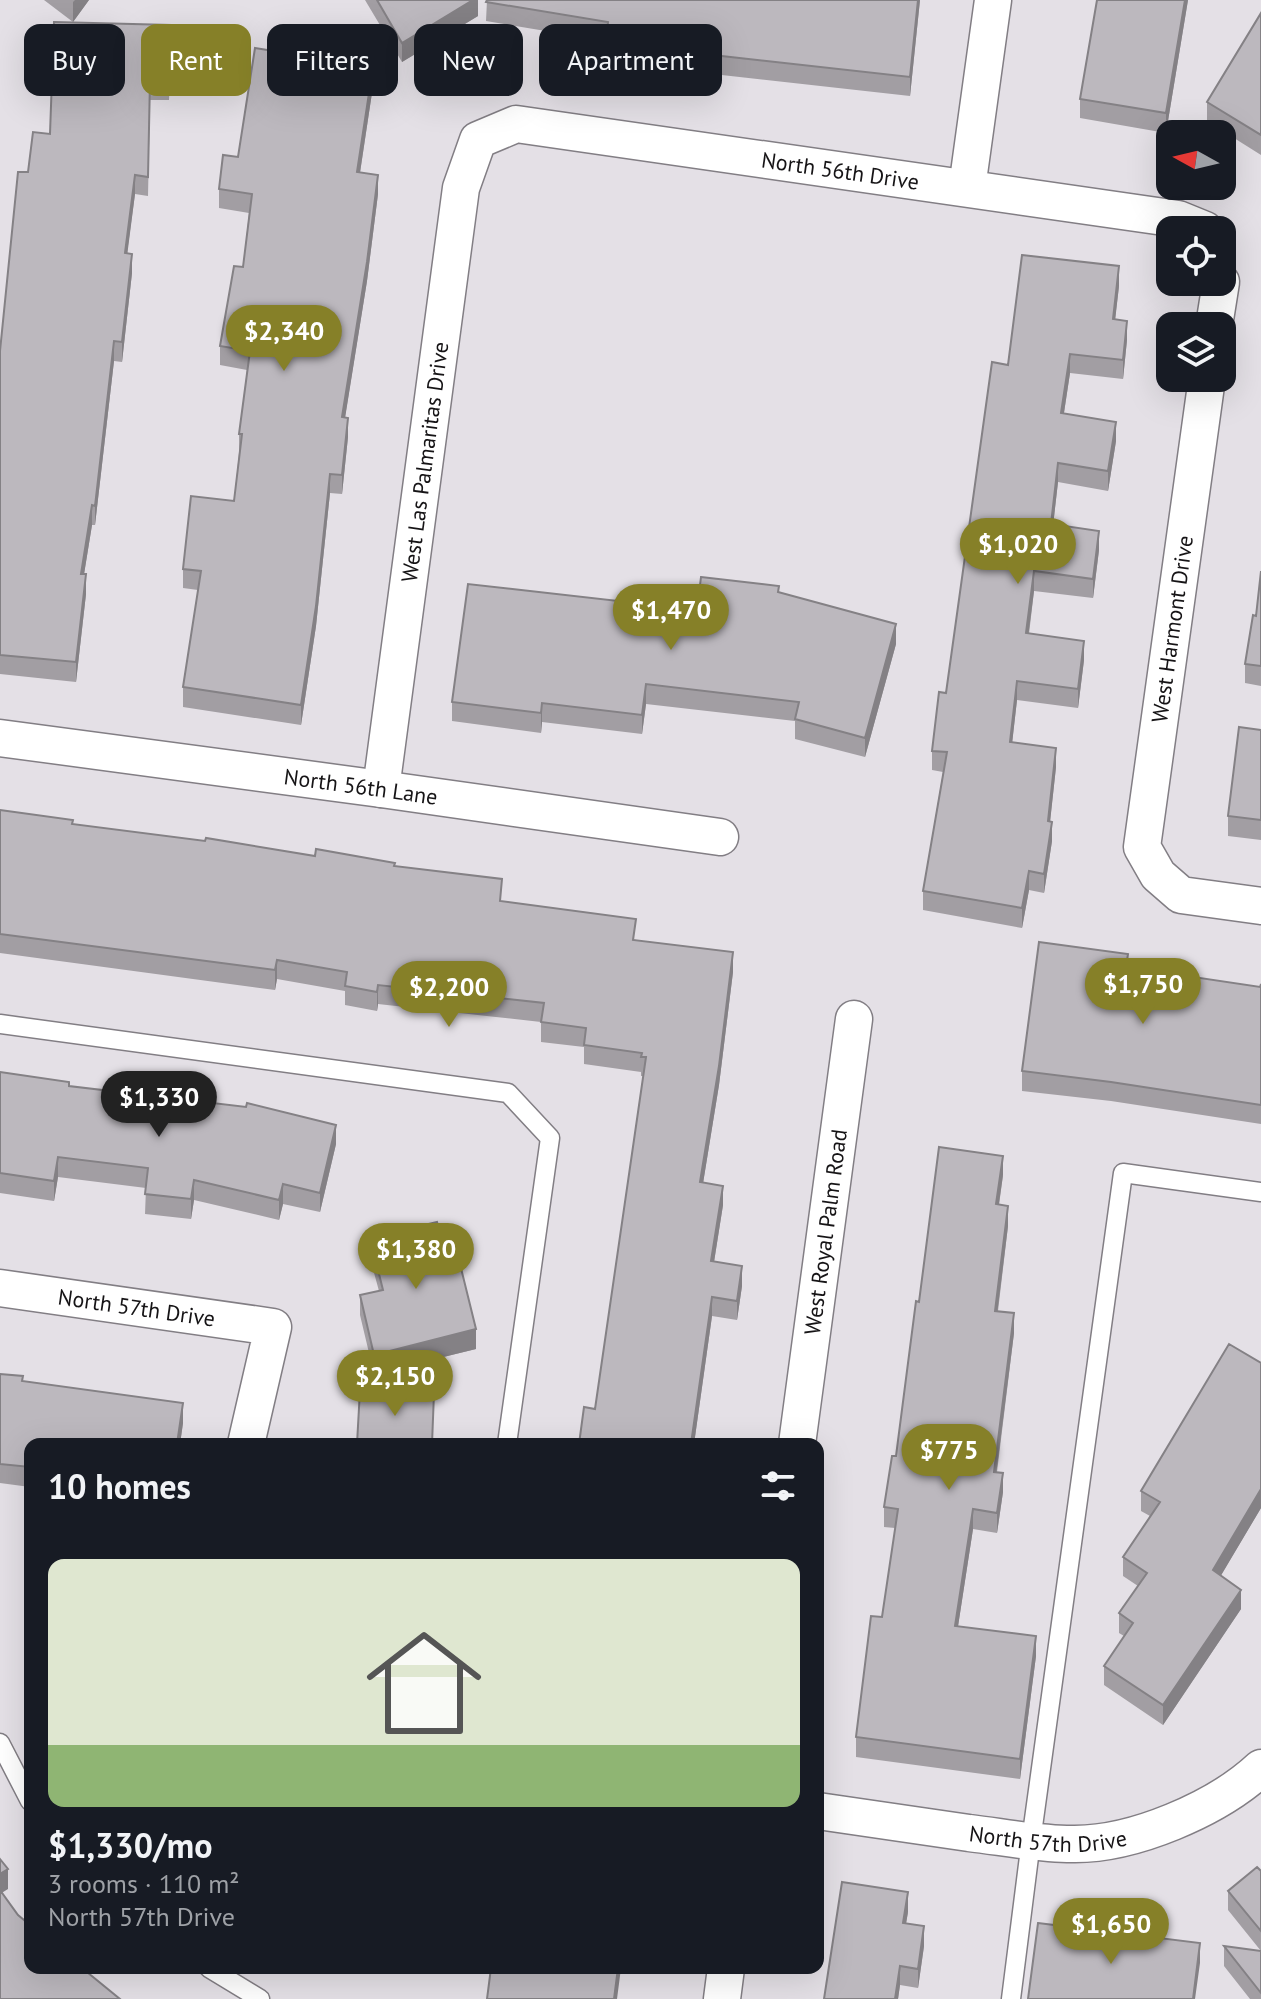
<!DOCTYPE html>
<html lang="en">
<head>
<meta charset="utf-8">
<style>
	body { margin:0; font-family:"PT Sans",sans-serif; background:#242831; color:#f1f3f6; height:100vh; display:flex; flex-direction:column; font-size:30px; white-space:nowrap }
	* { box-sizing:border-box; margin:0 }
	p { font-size:26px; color:#9ea1a6 }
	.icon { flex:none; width:44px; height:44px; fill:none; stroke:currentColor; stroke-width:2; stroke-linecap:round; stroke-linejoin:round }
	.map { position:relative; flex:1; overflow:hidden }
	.sheet { position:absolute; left:24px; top:1438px; width:800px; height:536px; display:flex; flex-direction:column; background:#171b24; border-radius:16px; box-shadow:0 8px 32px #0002 }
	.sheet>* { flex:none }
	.guide { position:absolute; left:24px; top:24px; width:800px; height:72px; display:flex; gap:16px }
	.needle { width:52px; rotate:278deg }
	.tools { position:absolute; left:1156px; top:120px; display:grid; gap:16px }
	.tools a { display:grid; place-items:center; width:80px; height:80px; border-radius:16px; background:#171b24; box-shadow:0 8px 32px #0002; font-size:40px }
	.price { position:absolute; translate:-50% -68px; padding:0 18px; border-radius:28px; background:#868028; color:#fff; font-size:26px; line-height:52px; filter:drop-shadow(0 2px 4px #0008) }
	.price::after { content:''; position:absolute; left:50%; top:48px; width:24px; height:18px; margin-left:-12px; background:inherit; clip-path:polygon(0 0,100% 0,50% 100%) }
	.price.selected { background:#222; color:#fff }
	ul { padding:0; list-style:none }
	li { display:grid; align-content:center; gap:16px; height:424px; padding:0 24px }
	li+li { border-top:2px solid #363941 }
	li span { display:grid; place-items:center; height:248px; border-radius:16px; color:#555 }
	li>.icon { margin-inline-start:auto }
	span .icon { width:144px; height:144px; fill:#fffc; stroke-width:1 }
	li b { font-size:34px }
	h2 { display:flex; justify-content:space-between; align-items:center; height:96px; padding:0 24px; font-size:34px }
	.tag { padding:0 28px; border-radius:16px; background:#171b24; box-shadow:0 8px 32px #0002; font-size:28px; line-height:72px }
	.tag.selected { background:#868028; color:#fff }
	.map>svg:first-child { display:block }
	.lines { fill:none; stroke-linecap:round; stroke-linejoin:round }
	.lane-casing { stroke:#827e84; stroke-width:21 }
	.street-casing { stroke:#827e84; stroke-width:39 }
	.lane { stroke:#fff; stroke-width:18 }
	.street { stroke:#fff; stroke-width:36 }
	.wall { fill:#a29ea3 }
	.shaded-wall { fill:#848185 }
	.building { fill:#bcb8be; stroke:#848185; stroke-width:2 }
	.labels { text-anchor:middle; stroke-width:8; stroke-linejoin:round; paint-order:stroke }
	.street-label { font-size:22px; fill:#161416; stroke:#fff }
</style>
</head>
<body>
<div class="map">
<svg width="1261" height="1999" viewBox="0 0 1261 1999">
	<rect width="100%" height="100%" fill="#e4e0e6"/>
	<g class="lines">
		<g class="lane-casing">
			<path id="lane" d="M 0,1024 L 508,1093 L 550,1138 L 507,1444
				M 0,1743 L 30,1801
				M 209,1968 L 260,1999
				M 1011,1999 L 1031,1841 L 1123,1173 L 1261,1192"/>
		</g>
		<g class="street-casing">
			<g id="street">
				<path d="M 967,188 L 993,0"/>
				<path d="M 1214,326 L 1221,282"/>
				<path d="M 1207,378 L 1142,847 L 1158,875 L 1181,895 L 1261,906"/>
				<path id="s1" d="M 0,738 L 381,789 L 720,837"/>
				<path id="s2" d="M 381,789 L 461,188 L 478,140 L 516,124 L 1178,219 L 1205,230"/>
				<path id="s3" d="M 0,1288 L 273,1327 L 246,1444"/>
				<path id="s4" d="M 797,1444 L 854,1019"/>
				<path id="s5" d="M 818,1811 C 868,1818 919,1826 969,1833 C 1003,1837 1038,1844 1072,1844 C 1133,1845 1217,1809 1261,1768"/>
				<path d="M 722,1999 L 726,1968"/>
			</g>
		</g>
		<use href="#lane" class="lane"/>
		<use href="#street" class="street"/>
	</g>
	<path class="wall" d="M 44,0 L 89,0 L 73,22 Z
		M 365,0 L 478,0 L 478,16 L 402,62 Z
		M 487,0 L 920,0 L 910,96 L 606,62 L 606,41 L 486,21 Z
		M 1097,0 L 1188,0 L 1166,133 L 1080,118 L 1080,99 Z
		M 1261,13 L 1261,155 L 1207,121 L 1207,102 Z
		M 171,45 L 169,100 L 150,100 L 148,196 L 135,194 L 127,253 L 132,273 L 122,362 L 114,361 L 95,525 L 92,525 L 84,574 L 86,594 L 76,682 L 0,674 L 0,351 L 28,172 L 50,134 Z
		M 373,86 L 360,173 L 378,194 L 367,281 L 345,417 L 348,437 L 342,494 L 330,493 L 316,626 L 301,725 L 183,707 L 183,687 L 198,590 L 183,588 L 183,569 L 234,501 L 239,453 L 239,434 L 247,370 L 220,365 L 220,346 L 243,267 L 249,213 L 219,208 L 219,189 L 238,157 Z
		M 1119,286 L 1115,319 L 1127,340 L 1123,379 L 1070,373 L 1064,413 L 1116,441 L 1108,491 L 1058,482 L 1053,525 L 1099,550 L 1093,598 L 1034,591 L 1029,634 L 1084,660 L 1078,708 L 1017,700 L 1012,743 L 1056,767 L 1050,821 L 1052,841 L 1044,893 L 1029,890 L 1022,928 L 923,910 L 923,891 L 943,772 L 932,770 L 932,751 L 946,693 L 1008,365 Z
		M 1261,571 L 1261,686 L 1245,683 L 1245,664 L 1256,616 Z
		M 779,592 L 896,644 L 865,757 L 795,739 L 795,721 L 646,704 L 642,734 L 542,722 L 541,733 L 452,721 L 452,702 L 697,610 Z
		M 1261,730 L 1261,840 L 1228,836 L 1228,816 Z
		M 0,810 L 73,824 L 395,867 L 502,901 L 636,940 L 733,972 L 719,1085 L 703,1183 L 723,1205 L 714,1262 L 742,1286 L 737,1320 L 712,1316 L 694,1444 L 579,1444 L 595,1409 L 643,1076 L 641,1076 L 641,1072 L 584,1064 L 584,1047 L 541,1042 L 541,1022 L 378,1004 L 377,1011 L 345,1005 L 345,991 L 277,979 L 275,990 L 0,953 Z
		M 1128,967 L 1260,987 L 1261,984 L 1261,1124 L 1111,1101 L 1022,1091 L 1022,1071 Z
		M 0,1072 L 336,1144 L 320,1212 L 283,1204 L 279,1220 L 194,1200 L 191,1219 L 145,1214 L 146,1188 L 58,1177 L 54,1201 L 0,1193 Z
		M 1003,1175 L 999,1205 L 1008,1226 L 998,1311 L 1014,1333 L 997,1472 L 1003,1492 L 997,1533 L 973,1529 L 958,1626 L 1036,1656 L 1020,1779 L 856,1757 L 856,1737 L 882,1617 L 895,1528 L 884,1527 L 884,1507 L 896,1456 L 919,1302 Z
		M 370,1238 L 445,1254 L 476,1349 L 374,1374 L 360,1315 L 360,1295 L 379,1291 L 370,1258 Z
		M 0,1374 L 23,1381 L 183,1423 L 180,1444 L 30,1444 L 30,1487 L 0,1483 Z
		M 1141,1491 L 1261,1508 L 1221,1575 L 1241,1609 L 1163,1725 L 1104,1685 L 1104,1666 L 1124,1636 L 1119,1633 L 1119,1613 L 1138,1586 L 1123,1576 L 1123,1557 L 1150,1516 L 1141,1511 Z
		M 30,1583 L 30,1610 L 29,1603 L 29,1584 Z
		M 1260,1871 L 1261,1871 L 1261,1951 L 1228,1910 L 1228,1891 Z
		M 908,1912 L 906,1923 L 924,1946 L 918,1988 L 900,1985 L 898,1999 L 824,1999 Z
		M 1224,1946 L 1261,1951 L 1261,1999 L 1250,1999 L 1224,1966 Z"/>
	<path class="shaded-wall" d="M 75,0 L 89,0 L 73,22 L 73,2 Z
		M 473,0 L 478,0 L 478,16 L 402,62 L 402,43 Z
		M 918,0 L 920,0 L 910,96 L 910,77 Z
		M 1185,0 L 1188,0 L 1166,133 L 1166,113 Z
		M 373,67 L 373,86 L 357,192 L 357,172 Z
		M 135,175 L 135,194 L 125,272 L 125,253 Z
		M 378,175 L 378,194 L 367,281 L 342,437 L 342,417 Z
		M 132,254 L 132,273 L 122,362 L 122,342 Z
		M 1119,266 L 1119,286 L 1113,339 L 1113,319 Z
		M 1127,321 L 1127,340 L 1123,379 L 1123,360 Z
		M 114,341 L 114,361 L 95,525 L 95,506 Z
		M 1070,354 L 1070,373 L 1061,432 L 1061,413 Z
		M 348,418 L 348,437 L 342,494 L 342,475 Z
		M 1116,422 L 1116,441 L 1108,491 L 1108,471 Z
		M 1058,463 L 1058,482 L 1051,544 L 1051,524 Z
		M 330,474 L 330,493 L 316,626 L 301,725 L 301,705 Z
		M 92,505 L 92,525 L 81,593 L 81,574 Z
		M 1099,531 L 1099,550 L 1093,598 L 1093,579 Z
		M 1034,571 L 1034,591 L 1026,653 L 1026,633 Z
		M 86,574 L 86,594 L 76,682 L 76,662 Z
		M 896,624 L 896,644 L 865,757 L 865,738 Z
		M 1084,641 L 1084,660 L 1078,708 L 1078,689 Z
		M 1017,681 L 1017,700 L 1010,762 L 1010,742 Z
		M 646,684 L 646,704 L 642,734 L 642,715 Z
		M 542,703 L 542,722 L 541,733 L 541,713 Z
		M 1056,748 L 1056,767 L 1048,841 L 1048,821 Z
		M 1052,822 L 1052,841 L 1044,893 L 1044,874 Z
		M 1029,871 L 1029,890 L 1022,928 L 1022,908 Z
		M 733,952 L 733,972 L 719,1085 L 700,1202 L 700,1182 Z
		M 277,960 L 277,979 L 275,990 L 275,970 Z
		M 378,985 L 378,1004 L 377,1011 L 377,992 Z
		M 336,1125 L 336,1144 L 320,1212 L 320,1193 Z
		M 1003,1156 L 1003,1175 L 996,1224 L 996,1204 Z
		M 58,1157 L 58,1177 L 54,1201 L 54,1181 Z
		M 194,1180 L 194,1200 L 191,1219 L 191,1199 Z
		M 283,1184 L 283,1204 L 279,1220 L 279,1200 Z
		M 723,1186 L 723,1205 L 711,1281 L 711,1261 Z
		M 1008,1206 L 1008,1226 L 995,1331 L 995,1311 Z
		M 742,1266 L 742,1286 L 737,1320 L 737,1301 Z
		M 712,1297 L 712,1316 L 694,1444 L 691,1444 Z
		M 1014,1313 L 1014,1333 L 994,1491 L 994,1472 Z
		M 476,1329 L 476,1349 L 374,1374 L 374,1355 Z
		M 183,1403 L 183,1423 L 180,1444 L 177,1444 Z
		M 1003,1473 L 1003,1492 L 997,1533 L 997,1513 Z
		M 1261,1489 L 1261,1508 L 1213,1589 L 1213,1570 Z
		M 973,1509 L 973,1529 L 955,1646 L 955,1626 Z
		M 1241,1590 L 1241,1609 L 1163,1725 L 1163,1705 Z
		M 1036,1636 L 1036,1656 L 1020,1779 L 1020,1759 Z
		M 8,1869 L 8,1889 L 0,1894 L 0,1874 Z
		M 908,1892 L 908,1912 L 903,1942 L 903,1923 Z
		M 924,1926 L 924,1946 L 918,1988 L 918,1969 Z
		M 1200,1943 L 1200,1963 L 1195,1999 L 1193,1999 Z
		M 900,1966 L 900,1985 L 898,1999 L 895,1999 Z
		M 618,1968 L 621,1968 L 617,1999 L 614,1999 Z"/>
	<path class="building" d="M 377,0 L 473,0 L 402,43 Z
		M 487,0 L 918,0 L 910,77 L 606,43 L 608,22 L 486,2 Z
		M 1097,0 L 1185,0 L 1166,113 L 1080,99 Z
		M 1261,13 L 1261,135 L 1207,102 Z
		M 54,22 L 171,25 L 169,81 L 150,80 L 148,177 L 135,175 L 125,253 L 132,254 L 122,342 L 114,341 L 95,506 L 92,505 L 81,574 L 86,574 L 76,662 L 0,655 L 0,351 L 18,172 L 28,172 L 33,132 L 50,134 Z
		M 255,48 L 373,67 L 357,172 L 378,175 L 367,262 L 342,417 L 348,418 L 342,475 L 330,474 L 316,606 L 301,705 L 183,687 L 201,571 L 183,569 L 191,496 L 234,501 L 242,434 L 239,434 L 250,351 L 220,346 L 234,266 L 243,267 L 252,194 L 219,189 L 223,155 L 238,157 Z
		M 1022,255 L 1119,266 L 1113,319 L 1127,321 L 1123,360 L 1070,354 L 1061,413 L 1116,422 L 1108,471 L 1058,463 L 1051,524 L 1099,531 L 1093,579 L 1034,571 L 1026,633 L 1084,641 L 1078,689 L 1017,681 L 1010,742 L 1056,748 L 1048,821 L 1052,822 L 1044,874 L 1029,871 L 1022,908 L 923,891 L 947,752 L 932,751 L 939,692 L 946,693 L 992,362 L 1008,365 Z
		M 1261,571 L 1261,666 L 1245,664 L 1253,615 L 1256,616 Z
		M 701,577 L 779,586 L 778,592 L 896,624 L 865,738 L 795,719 L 799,702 L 646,684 L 642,715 L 542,703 L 541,713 L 452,702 L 468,584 L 697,610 Z
		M 1239,727 L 1261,730 L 1261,820 L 1228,816 Z
		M 0,810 L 73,820 L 72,824 L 205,841 L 206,838 L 315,856 L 316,849 L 395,863 L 394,866 L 502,879 L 500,901 L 636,919 L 633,940 L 733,952 L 719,1066 L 700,1182 L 723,1186 L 711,1261 L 742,1266 L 737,1301 L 712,1297 L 691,1444 L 579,1444 L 584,1407 L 595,1409 L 646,1057 L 641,1057 L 642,1053 L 584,1045 L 586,1028 L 541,1022 L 544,1003 L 378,985 L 377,992 L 345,986 L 347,972 L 277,960 L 275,970 L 0,934 Z
		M 1039,942 L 1128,954 L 1126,967 L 1260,987 L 1261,984 L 1261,1105 L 1111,1082 L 1022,1071 Z
		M 0,1072 L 69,1082 L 69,1086 L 246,1107 L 247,1103 L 336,1125 L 320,1193 L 283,1184 L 279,1200 L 194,1180 L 191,1199 L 145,1194 L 148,1168 L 58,1157 L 54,1181 L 0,1173 Z
		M 939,1147 L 1003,1156 L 996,1204 L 1008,1206 L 995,1311 L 1014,1313 L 994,1472 L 1003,1473 L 997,1513 L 973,1509 L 955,1626 L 1036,1636 L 1020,1759 L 856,1737 L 871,1616 L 882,1617 L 898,1509 L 884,1507 L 892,1456 L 896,1456 L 916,1301 L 919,1302 Z
		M 437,1222 L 445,1254 L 457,1252 L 476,1329 L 374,1355 L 360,1295 L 383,1290 L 370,1238 Z
		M 1229,1344 L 1261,1363 L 1261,1489 L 1213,1570 L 1241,1590 L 1163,1705 L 1104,1666 L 1133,1623 L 1119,1613 L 1147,1573 L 1123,1557 L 1160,1502 L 1141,1491 Z
		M 0,1374 L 23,1376 L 22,1381 L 183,1403 L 177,1444 L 30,1444 L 30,1467 L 0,1464 Z
		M 360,1390 L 434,1393 L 432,1444 L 357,1444 Z
		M 0,1859 L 8,1869 L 0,1874 Z
		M 1257,1867 L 1261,1871 L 1261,1931 L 1228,1891 Z
		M 842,1882 L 908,1892 L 903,1923 L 924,1926 L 918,1969 L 900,1966 L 895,1999 L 824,1999 Z
		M 0,1890 L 18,1915 L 30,1925 L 30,1968 L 82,1968 L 120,1999 L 0,1999 Z
		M 1038,1923 L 1200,1943 L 1193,1999 L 1028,1999 Z
		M 1224,1946 L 1261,1951 L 1261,1993 Z
		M 491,1968 L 618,1968 L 614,1999 L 487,1999 Z"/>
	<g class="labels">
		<g class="street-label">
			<text dy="8" stroke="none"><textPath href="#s2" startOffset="1026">North 56th Drive</textPath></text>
			<text dy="8" stroke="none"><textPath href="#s2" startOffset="330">West Las Palmaritas Drive</textPath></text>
			<text transform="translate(1172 629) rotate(-82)" y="8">West Harmont Drive</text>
			<text dy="8" stroke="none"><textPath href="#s1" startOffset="364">North 56th Lane</textPath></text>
			<text dy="8" stroke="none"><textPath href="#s4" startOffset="214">West Royal Palm Road</textPath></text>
			<text dy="8" stroke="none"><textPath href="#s3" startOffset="138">North 57th Drive</textPath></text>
			<text dy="8" stroke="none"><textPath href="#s5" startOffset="232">North 57th Drive</textPath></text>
		</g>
	</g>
</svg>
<div class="tools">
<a><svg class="needle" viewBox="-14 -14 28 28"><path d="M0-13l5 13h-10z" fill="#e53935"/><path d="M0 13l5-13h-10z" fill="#9ea1a6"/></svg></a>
<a><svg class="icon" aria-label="locate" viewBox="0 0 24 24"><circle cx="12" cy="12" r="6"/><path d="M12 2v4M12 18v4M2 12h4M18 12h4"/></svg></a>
<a><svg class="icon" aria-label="layers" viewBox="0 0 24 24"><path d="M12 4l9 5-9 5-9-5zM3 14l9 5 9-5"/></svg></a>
</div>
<b class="price" style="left:284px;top:373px">$2,340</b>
<b class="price" style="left:1018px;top:586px">$1,020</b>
<b class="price" style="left:671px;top:652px">$1,470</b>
<b class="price" style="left:1143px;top:1026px">$1,750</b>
<b class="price" style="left:449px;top:1029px">$2,200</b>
<b class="price selected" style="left:159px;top:1139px">$1,330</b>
<b class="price" style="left:416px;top:1291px">$1,380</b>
<b class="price" style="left:395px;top:1418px">$2,150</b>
<b class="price" style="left:949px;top:1492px">$775</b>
<b class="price" style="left:1111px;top:1966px">$1,650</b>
<div class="guide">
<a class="tag">Buy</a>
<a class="tag selected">Rent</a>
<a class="tag">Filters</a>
<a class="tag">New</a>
<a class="tag">Apartment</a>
</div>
<section class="sheet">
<h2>10 homes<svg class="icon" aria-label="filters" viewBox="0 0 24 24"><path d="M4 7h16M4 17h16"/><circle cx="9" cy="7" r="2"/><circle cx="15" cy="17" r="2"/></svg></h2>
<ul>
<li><span style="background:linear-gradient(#dfe7d0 75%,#8fb573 0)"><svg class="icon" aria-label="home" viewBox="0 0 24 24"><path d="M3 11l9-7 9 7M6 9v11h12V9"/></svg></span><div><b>$1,330/mo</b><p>3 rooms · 110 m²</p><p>North 57th Drive</p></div></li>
</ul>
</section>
</div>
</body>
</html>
